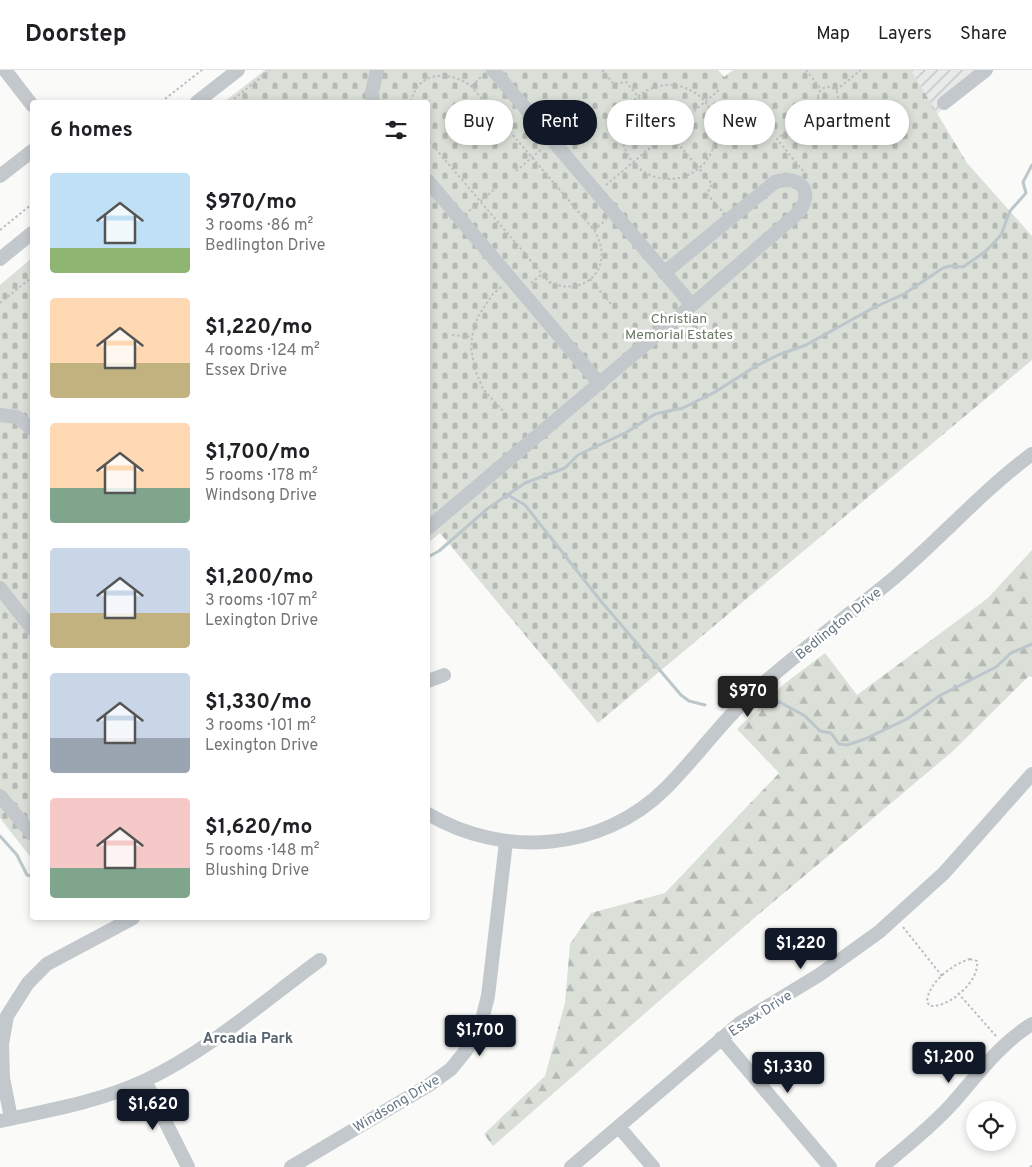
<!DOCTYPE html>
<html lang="en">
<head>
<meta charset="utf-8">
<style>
	body { margin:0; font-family:Overpass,sans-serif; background:#f6f6f6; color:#202124; height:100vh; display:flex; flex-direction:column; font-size:19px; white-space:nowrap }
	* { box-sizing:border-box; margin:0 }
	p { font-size:16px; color:#757577 }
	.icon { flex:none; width:28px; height:28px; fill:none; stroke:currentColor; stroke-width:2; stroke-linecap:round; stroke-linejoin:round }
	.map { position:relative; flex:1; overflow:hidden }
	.sheet { position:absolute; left:30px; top:30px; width:400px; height:820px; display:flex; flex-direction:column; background:#fff; border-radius:5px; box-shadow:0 2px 8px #0003 }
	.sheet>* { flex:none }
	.hud { position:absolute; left:445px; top:30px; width:475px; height:45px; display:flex; gap:10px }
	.tools { position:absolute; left:966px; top:1031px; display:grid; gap:10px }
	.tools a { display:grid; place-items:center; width:50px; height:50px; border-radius:50%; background:#fff; box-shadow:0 2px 8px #0003; font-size:25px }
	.price { position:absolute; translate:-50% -42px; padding:0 11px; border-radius:5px; background:#111827; color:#fff; font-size:16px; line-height:32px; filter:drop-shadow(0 1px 2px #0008) }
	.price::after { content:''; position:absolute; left:50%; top:30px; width:15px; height:11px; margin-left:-8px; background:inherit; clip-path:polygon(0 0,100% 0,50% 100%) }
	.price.selected { background:#222; color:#fff }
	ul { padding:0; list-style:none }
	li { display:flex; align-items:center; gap:15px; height:125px; padding:0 20px }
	li span { display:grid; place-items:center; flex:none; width:140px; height:100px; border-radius:5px; color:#555 }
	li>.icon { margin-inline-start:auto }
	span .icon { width:60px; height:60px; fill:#fffc; stroke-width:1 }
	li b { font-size:21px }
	h2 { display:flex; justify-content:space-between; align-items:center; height:60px; padding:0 20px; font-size:21px }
	.chip { padding:0 18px; border-radius:22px; background:#fff; box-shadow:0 2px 8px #0003; font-size:18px; line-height:45px }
	.chip.selected { background:#111827; color:#fff }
	header { display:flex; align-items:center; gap:30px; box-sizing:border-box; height:70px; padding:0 25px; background:#fff; border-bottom:1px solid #e0e0e0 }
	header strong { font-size:24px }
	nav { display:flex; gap:28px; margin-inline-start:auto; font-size:18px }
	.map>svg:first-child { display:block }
	.industrial { fill:url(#industrial-furrows) }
	.forest { fill:url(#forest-firs) }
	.cemetery { fill:url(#cemetery-stones) }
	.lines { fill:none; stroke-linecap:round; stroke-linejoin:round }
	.stream { stroke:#bbc7cb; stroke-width:3 }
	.path { stroke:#bbbfc2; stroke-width:2; stroke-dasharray:2.5 2.5; stroke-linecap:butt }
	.minor { stroke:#c3c8cc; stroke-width:14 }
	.labels { text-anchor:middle; stroke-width:5; stroke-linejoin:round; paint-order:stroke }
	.park-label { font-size:14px; fill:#687a64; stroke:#fff }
	.street-label { font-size:14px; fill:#657683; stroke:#fff }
	.neighbourhood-label { font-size:15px; font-weight:bold; fill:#57646e; stroke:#fff }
</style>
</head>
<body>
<header>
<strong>Doorstep</strong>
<nav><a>Map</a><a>Layers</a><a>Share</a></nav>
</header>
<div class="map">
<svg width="1032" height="1097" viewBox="0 0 1032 1097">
	<defs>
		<pattern id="industrial-furrows" width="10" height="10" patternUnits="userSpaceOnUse" patternTransform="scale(1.25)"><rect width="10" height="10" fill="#e8e9e9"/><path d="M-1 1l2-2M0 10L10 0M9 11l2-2" fill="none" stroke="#c0c1c2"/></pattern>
		<pattern id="forest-firs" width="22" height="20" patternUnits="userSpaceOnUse" patternTransform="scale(1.25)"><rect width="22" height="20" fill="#dadfd7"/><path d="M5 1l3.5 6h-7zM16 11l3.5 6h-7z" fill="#b4b9b4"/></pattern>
		<pattern id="cemetery-stones" width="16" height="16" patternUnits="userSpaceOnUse" patternTransform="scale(1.25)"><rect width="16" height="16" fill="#dadfd7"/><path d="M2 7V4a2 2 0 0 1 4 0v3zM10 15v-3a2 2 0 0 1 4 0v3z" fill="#b4b9b4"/></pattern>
	</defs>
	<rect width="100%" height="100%" fill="#fafaf8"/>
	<path class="industrial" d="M 911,0 L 994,0 L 937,44 Z"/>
	<path class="forest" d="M 1032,480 L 1032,607 L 1029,606 L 953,681 L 753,849 L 493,1076 L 484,1064 L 545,1006 L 565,933 L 570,874 L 591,843 L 665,823 L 779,703 L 737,659 L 784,614 L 825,583 L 857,625 L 988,528 Z"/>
	<path class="cemetery" d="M 265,0 L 718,0 L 724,7 L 733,0 L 911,0 L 967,93 L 1032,166 L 1032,290 L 598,653 L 440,463 L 428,473 L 428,32 L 224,32 Z
		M 32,188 L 32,789 L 0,748 L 0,215 Z"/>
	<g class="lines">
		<path class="stream" d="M 508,425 L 525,435 L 600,530 L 681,625 L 689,631 L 705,635
			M 428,487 L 439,481 L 487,439 L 525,413 L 565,398 L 578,385 L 627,362 L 655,344 L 683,338 L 715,322 L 756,296 L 778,285 L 806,275 L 873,238 L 904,224 L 943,198 L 950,196 L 963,197 L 986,181 L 1001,165 L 1010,141 L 1026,123 L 1023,112 L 1032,95
			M 774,629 L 805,646 L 820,661 L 831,663 L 839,674 L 847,675 L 865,669 L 907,649 L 939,626 L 996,597 L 1011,583 L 1032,574
			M 0,766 L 17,785 L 27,805 L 32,806"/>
		<path class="path" d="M 602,0 L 614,14 L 626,12 L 712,114 L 707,124 L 722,141
			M 806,0 L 821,19
			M622 62a47 47 0 1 1 94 0a47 47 0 1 1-94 0Z
			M 472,16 L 483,5
			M818 27a10 10 0 1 1 20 0a10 10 0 1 1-20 0Z
			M 836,20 L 861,0
			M 161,32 L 202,0
			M 230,32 L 270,0
			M 411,32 C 417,1 449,0 471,16 L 594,160 C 616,195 587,229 549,212 L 428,70
			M 835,35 L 866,72
			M 516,101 L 543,78
			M 803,101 L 777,69 L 820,33
			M 606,115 L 719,20
			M 469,141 L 496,118
			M 0,160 L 32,134
			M 594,160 L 606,150
			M 590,209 L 611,234
			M 531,213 L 541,205
			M 501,217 L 493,224 L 477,248 L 472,267 L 471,278 L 475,300 L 483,319 L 503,341
			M 0,233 L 32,207
			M 452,265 L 472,267
			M 903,857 L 942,906
			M 970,889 L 977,891 C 980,911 949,938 930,936 L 927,932 C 928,912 953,894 970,889 Z
			M 958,923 L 996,966
			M 1030,1097 L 1032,1096"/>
		<path class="minor" d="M 5,0 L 32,35
			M 197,32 L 238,0
			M 373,32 L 372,22 L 377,0
			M 944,33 L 986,0
			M 0,106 L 32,81
			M 428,111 L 600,314
			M 0,189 L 32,163
			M 664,203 L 775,112 C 800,104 815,121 798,143 L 692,235
			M 0,345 L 17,347 L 32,359
			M 428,458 L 692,235 L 493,0
			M 0,518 L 32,559
			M 428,611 L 444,605
			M 0,726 L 32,764
			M 428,744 C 503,788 602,782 666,718 C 698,686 724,648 758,618 C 802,579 849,545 894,508 C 941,468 982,421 1032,384
			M 721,968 L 830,1097
			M 145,1011 L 188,1097
			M 11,1048 L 3,1008 L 2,974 L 7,946 L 28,913 L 47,894 L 133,848
			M 0,1051 C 50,1040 99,1032 146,1010 C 209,980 264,931 320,890
			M 619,1057 L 653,1097
			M 291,1097 L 429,1015 L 451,999 L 468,978 L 482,950 L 488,926 L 506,772
			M 571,1097 L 740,953 L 819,905 L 879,862 L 944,803 L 1032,704
			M 882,1097 C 905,1077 930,1058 951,1035 C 977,1006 998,975 1032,954"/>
	</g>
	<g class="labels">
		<g class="park-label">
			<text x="679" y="253">Christian<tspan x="679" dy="16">Memorial Estates</tspan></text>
		</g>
		<g class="street-label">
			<text transform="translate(838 553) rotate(-39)" y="5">Bedlington Drive</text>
			<text transform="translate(760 943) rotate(-33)" y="5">Essex Drive</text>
			<text transform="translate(396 1033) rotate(-31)" y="5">Windsong Drive</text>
		</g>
		<g class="neighbourhood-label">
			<text x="248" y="973">Arcadia Park</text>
		</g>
	</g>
</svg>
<div class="tools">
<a><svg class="icon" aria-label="locate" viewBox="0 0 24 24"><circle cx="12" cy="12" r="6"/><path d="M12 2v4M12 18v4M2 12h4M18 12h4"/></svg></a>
</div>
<b class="price selected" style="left:748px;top:648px">$970</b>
<b class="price" style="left:801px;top:900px">$1,220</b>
<b class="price" style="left:480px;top:987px">$1,700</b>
<b class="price" style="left:949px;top:1014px">$1,200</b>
<b class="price" style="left:788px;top:1024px">$1,330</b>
<b class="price" style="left:153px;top:1061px">$1,620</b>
<div class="hud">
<a class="chip">Buy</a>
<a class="chip selected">Rent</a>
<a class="chip">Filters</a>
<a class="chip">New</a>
<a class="chip">Apartment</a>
</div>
<section class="sheet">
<h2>6 homes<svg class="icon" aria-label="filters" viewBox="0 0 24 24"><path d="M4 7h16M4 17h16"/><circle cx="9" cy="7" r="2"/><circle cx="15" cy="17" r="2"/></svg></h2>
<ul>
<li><span style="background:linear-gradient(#bfe0f5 75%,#8fb573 0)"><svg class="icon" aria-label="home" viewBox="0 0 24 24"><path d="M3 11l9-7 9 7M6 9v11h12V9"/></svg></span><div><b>$970/mo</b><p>3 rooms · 86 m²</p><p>Bedlington Drive</p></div></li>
<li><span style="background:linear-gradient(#ffd9b3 65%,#c2b280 0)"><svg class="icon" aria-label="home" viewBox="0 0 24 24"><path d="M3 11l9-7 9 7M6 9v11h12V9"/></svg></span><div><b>$1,220/mo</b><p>4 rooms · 124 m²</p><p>Essex Drive</p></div></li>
<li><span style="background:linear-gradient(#ffd9b3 65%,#7fa58c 0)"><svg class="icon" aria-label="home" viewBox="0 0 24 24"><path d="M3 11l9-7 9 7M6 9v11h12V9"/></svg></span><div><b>$1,700/mo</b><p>5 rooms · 178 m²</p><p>Windsong Drive</p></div></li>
<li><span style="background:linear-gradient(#c9d6e8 65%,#c2b280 0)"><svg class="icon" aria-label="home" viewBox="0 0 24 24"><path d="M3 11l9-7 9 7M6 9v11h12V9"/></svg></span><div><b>$1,200/mo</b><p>3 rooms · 107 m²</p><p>Lexington Drive</p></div></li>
<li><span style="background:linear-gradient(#c9d6e8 65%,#9aa5b1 0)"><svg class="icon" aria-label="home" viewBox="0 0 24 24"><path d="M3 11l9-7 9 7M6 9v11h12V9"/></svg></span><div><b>$1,330/mo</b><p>3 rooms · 101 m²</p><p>Lexington Drive</p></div></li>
<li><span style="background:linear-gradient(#f6c9c9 70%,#7fa58c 0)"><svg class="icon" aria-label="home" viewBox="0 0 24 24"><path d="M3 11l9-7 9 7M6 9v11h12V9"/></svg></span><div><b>$1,620/mo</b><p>5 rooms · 148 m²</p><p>Blushing Drive</p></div></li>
</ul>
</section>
</div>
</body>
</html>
